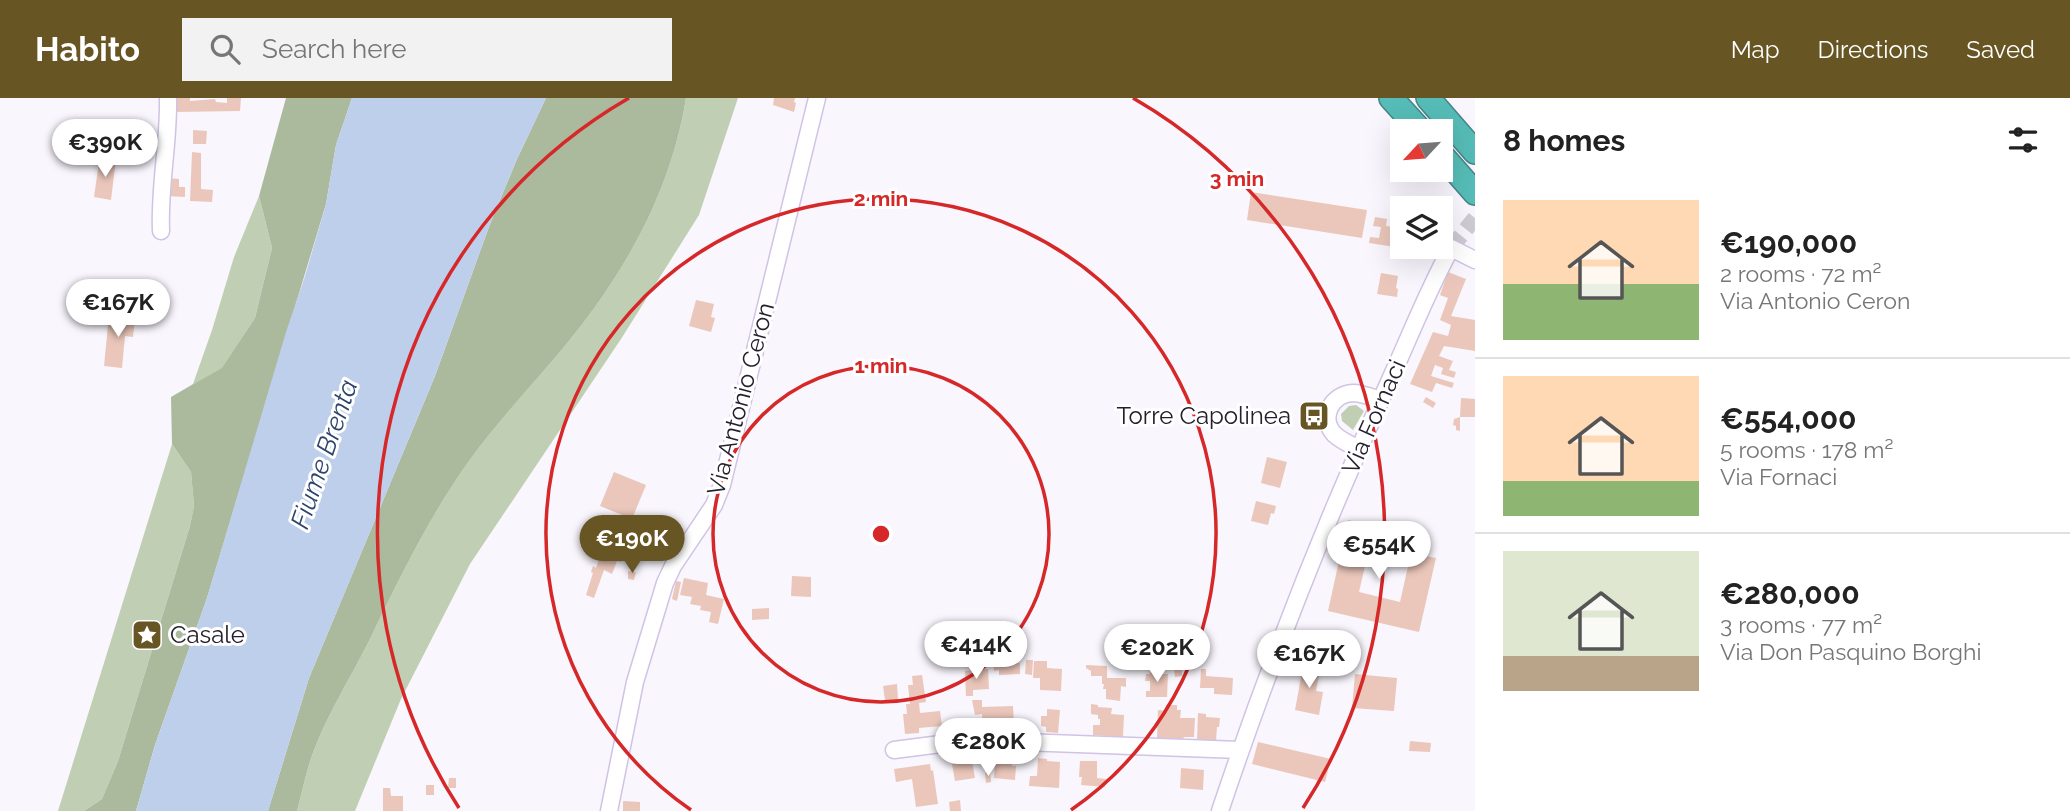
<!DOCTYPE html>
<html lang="en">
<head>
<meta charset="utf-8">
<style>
	body { margin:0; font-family:Raleway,sans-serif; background:#f2f2f2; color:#222; height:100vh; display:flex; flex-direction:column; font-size:26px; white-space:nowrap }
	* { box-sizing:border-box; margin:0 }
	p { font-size:23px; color:#767676 }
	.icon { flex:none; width:38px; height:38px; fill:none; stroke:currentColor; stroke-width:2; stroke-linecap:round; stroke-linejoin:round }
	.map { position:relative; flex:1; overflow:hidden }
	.drawer { display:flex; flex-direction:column; background:#fff; width:595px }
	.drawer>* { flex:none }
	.needle { width:46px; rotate:244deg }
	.buttons { position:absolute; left:1390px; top:21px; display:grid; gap:14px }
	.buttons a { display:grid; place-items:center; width:63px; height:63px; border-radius:0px; background:#fff; box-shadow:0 7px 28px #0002; font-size:35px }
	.price { position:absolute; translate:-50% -60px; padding:0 16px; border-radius:24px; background:#fff; color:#222; font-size:23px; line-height:46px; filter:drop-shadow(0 2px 4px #0008) }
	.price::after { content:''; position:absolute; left:50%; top:42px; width:21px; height:16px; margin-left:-10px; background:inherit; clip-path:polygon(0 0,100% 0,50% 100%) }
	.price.active { background:#675523; color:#fff }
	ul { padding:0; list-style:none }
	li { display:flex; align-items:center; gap:21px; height:175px; padding:0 28px }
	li+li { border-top:2px solid #e0e0e0 }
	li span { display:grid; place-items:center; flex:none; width:196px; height:140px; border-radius:0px; color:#555 }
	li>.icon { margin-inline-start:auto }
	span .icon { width:84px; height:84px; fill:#fffc; stroke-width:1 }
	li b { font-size:30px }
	h2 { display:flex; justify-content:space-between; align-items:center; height:84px; padding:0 28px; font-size:30px }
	header { display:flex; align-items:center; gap:42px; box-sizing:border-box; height:98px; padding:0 35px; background:#675523; color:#fff }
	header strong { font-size:33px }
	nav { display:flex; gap:38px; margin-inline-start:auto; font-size:24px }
	.search { width:490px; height:63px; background:#f2f2f2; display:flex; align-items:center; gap:18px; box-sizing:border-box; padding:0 24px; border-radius:0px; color:#767676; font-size:26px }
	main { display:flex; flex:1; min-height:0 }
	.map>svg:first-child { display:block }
	.green { fill:#c0cfb3 }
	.forest { fill:#abba9d }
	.water { fill:#becfec }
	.building { fill:#ebc7bb }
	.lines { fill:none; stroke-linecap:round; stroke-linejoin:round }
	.minor-tunnel { stroke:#cfcbd3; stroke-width:16; stroke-dasharray:16 8; stroke-linecap:butt }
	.minor-casing { stroke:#d0c3e4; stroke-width:19 }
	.highway-casing { stroke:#458587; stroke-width:26 }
	.minor { stroke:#fff; stroke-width:16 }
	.highway { stroke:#56bcb7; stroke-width:23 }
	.ring { fill:none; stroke:#d62828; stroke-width:3.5 }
	.labels { text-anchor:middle; stroke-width:6; stroke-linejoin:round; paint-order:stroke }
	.street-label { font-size:24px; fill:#25202d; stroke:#fff }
	.poi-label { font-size:24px; fill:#25202d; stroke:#fff; text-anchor:end }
	.water-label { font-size:26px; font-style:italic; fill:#2d456d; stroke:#fff }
	.centre { fill:#d62828; stroke:#fff; stroke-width:3.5 }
	.ring-label { font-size:21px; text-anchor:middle; font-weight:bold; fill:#d62828; stroke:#fff; stroke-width:6; stroke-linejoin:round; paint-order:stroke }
</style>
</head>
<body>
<header>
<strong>Habito</strong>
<div class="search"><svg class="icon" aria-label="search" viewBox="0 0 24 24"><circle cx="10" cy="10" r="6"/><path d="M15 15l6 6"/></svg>Search here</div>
<nav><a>Map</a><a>Directions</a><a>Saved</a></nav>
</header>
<main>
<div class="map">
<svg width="1475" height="713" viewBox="0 0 1475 713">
	<rect width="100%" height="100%" fill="#f9f6fd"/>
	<path class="green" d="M 686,0 L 738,0 L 699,117 L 621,241 L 470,466 L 401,601 L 355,713 L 297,713 C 303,691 307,668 316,647 C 330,612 352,577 369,543 C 399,481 429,419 469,363 C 495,327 525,295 554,261 C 619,185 670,100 686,0 Z
		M 259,98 L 272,150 L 255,220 L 222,271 L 171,299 L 193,286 L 212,232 L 234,159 Z
		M 1356,307 L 1364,313 L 1353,332 L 1342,323 L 1341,316 L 1349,308 Z
		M 172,346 L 191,374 L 194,408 L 190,428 L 118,663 L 102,701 L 84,713 L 58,713 Z"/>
	<path class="forest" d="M 286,0 L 352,0 L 336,47 L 326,106 L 207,500 L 155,647 L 136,713 L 84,713 L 102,701 L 118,663 L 190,428 L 194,408 L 191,374 L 172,346 L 171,299 L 222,270 L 255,220 L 272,150 L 259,98 Z
		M 546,0 L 686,0 C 670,100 619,185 554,261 C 525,295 495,327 469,363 C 429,419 399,481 369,543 C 352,577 330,612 316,647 C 307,668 303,691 297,713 L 268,713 L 309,580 L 435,278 L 490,126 L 517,61 Z"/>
	<path class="water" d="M 352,0 L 546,0 L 517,61 L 490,126 L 435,278 L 309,580 L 268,713 L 136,713 L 155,647 L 207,500 L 286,234 L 305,178 L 326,106 L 336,47 Z"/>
	<path class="building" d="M 175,0 L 190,0 L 190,3 L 215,1 L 216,4 L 227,5 L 227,0 L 241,0 L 240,13 L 175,14 Z
		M 774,0 L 795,0 L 794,4 L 796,5 L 794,14 L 773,7 Z
		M 105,26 L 126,29 L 123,53 L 102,50 Z
		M 193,32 L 207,33 L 206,46 L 193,46 Z
		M 192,54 L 201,55 L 201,91 L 213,92 L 212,104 L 190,103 Z
		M 104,60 L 116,61 L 111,102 L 94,99 L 99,64 L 103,65 Z
		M 168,80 L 179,81 L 179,89 L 185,89 L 185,99 L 166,98 Z
		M 1251,94 L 1367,112 L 1362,140 L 1247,122 Z
		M 1375,119 L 1387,121 L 1386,128 L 1402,130 L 1402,150 L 1369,145 L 1370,139 L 1379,140 L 1381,129 L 1373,128 Z
		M 1448,174 L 1466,181 L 1451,218 L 1475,222 L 1475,253 L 1444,248 L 1439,258 L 1453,263 L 1449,272 L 1456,274 L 1454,280 L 1441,276 L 1443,270 L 1435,267 L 1431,278 L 1454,285 L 1452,290 L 1436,285 L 1432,294 L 1410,286 L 1433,234 L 1448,238 L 1451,227 L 1440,222 L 1448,200 L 1440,197 Z
		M 1381,175 L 1398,178 L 1396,190 L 1398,191 L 1397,199 L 1377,196 Z
		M 696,202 L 714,206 L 711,219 L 715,220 L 711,234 L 689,228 Z
		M 109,217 L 135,220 L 133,239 L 125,238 L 122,270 L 104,268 Z
		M 1426,299 L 1436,305 L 1433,310 L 1423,304 Z
		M 1461,300 L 1475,301 L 1475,319 L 1460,319 Z
		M 1460,319 L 1460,333 L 1456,332 L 1456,328 L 1453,327 L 1454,321 Z
		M 1267,359 L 1287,364 L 1280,390 L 1261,385 Z
		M 614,374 L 646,387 L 632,421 L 600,408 Z
		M 1256,403 L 1276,408 L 1274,416 L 1271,415 L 1268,427 L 1251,423 Z
		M 1348,422 L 1392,432 L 1386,459 L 1368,455 L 1359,494 L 1400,504 L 1411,455 L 1436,460 L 1419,534 L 1328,513 Z
		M 607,429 L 639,440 L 636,450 L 599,438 L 602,431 L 606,432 Z
		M 603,449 L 624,456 L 621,464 L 617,463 L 612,476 L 604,472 L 594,500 L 586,497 L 593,475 L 591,474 L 593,468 L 596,470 Z
		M 628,473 L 636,474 L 634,482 L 628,481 Z
		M 792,478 L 811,479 L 811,499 L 791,498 Z
		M 684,480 L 708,485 L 706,497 L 724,501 L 718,526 L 709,524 L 711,514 L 700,512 L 701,508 L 690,506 L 692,499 L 680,497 Z
		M 676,483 L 681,484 L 677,503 L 672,501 Z
		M 769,510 L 769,521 L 752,522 L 752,511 Z
		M 993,560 L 1000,560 L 999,564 L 1020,565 L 1020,576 L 999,577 L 999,572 L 994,573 Z
		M 1026,562 L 1033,562 L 1032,577 L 1025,576 Z
		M 1034,563 L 1047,563 L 1047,570 L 1062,571 L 1061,593 L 1040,592 L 1040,580 L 1033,580 Z
		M 1304,563 L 1321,567 L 1316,593 L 1323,594 L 1319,617 L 1295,612 Z
		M 1086,567 L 1107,568 L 1107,580 L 1126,580 L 1126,589 L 1121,588 L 1120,603 L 1106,601 L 1106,591 L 1103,591 L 1104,586 L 1102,586 L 1102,578 L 1091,578 L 1091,573 L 1086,570 Z
		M 988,571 L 989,591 L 973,592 L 973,598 L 966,598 L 965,573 Z
		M 1151,571 L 1159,571 L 1159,576 L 1168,576 L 1167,599 L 1146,599 L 1146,593 L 1150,593 L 1150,583 L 1145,583 L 1146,576 L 1150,576 Z
		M 1174,571 L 1182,571 L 1182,578 L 1175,579 Z
		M 1201,571 L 1206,571 L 1206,578 L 1233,580 L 1232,597 L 1214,596 L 1214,590 L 1200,590 Z
		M 1355,576 L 1397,580 L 1394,613 L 1352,610 Z
		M 922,577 L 926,604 L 919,605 L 920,615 L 940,613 L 942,628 L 919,630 L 919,635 L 905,636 L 903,616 L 907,616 L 906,606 L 910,606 L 908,587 L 913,587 L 912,578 Z
		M 897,586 L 898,602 L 885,602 L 883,588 Z
		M 972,602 L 982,602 L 982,609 L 1013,608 L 1014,629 L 983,629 L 982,616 L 975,617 Z
		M 1091,606 L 1098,607 L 1098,609 L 1112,610 L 1111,616 L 1124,617 L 1123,639 L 1093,637 L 1093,627 L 1100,627 L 1100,621 L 1098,621 L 1098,617 L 1091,616 Z
		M 1166,607 L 1177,607 L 1177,612 L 1181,612 L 1180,620 L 1195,620 L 1194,639 L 1184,639 L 1183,641 L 1157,640 L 1158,612 L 1166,613 Z
		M 1047,611 L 1060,612 L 1058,635 L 1046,634 L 1046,629 L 1041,628 L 1041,618 L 1047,618 Z
		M 1198,615 L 1206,616 L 1206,619 L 1220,620 L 1219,629 L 1217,629 L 1216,643 L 1197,642 Z
		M 1410,643 L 1431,645 L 1430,654 L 1409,653 Z
		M 1258,644 L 1331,661 L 1325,684 L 1252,666 Z
		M 988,657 L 1012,659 L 1012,668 L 1016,668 L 1015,682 L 994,680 L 995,664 L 988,664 Z
		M 1038,660 L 1047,661 L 1047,663 L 1060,664 L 1059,690 L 1029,688 L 1030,678 L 1037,678 Z
		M 972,663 L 975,680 L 955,683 L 952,666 Z
		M 1080,663 L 1097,663 L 1097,680 L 1106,681 L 1105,689 L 1081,687 L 1082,679 L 1079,679 Z
		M 930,666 L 931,673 L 933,672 L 938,706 L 916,709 L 912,681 L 896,684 L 894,671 Z
		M 1181,670 L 1204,672 L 1203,692 L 1180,690 Z
		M 990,674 L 991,684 L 986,685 L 985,675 Z
		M 449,680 L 456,680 L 456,690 L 448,690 Z
		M 426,687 L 434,687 L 434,697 L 426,697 Z
		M 383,690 L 390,690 L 391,698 L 403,698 L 403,713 L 383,713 Z
		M 960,702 L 961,713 L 950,713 L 949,704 Z
		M 623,703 L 640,704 L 640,713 L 623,713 Z"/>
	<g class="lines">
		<path class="minor-tunnel" d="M 1451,150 L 1475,120"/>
		<g class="minor-casing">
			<path id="minor" d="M 161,133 C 159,88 169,45 168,0
				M 1359,351 C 1351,347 1340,342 1334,336 C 1319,319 1332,296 1353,295 C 1362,295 1371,299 1380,302
				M 894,652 L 972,642 L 1240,652
				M 609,713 L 635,584 L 665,485 L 673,468 L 714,407 L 722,387 L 817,0
				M 1220,713 C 1270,564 1328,417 1393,275 C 1412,233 1429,190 1451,150 L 1475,162"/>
		</g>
		<g class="highway-casing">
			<path id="highway" d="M 1391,0 L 1421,33
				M 1428,0 L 1475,54
				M 1440,55 L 1475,95"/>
		</g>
		<use href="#minor" class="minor"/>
		<use href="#highway" class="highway"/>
	</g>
	<g class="ring">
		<circle cx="881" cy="436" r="168"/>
		<path d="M691 712A335 335 0 1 1 1071 712"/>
		<path d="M459 710A503 503 0 0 1 629 0M1133 0A503 503 0 0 1 1303 710"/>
	</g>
	<defs>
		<g id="bus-square" transform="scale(1.575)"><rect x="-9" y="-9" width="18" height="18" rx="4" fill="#675523" stroke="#fff"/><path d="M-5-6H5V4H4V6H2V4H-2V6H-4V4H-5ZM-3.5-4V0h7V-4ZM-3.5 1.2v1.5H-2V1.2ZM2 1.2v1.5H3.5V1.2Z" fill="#fff"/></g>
		<g id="sight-square" transform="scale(1.575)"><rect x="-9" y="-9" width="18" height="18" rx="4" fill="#675523" stroke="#fff"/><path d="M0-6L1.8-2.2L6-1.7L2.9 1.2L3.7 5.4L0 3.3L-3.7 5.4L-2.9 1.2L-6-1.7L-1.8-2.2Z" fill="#fff"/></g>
	</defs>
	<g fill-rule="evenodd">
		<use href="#bus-square" x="1314" y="318"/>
		<use href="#sight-square" x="147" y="537"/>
	</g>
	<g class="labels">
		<g class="street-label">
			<text transform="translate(741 301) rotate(-75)" y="8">Via Antonio Ceron</text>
			<text transform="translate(1374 319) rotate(-66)" y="8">Via Fornaci</text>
		</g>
		<g class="poi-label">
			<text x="1291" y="326">Torre Capolinea</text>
			<text x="170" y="545" text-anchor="start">Casale</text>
		</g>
		<g class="water-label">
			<text transform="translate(324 356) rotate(-71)" y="9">Fiume Brenta</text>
		</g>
	</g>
	<circle cx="881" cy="436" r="10" class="centre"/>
	<g class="ring-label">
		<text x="1237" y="88">3 min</text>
		<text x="881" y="108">2 min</text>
		<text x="881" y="275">1 min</text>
	</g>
</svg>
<div class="buttons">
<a><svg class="needle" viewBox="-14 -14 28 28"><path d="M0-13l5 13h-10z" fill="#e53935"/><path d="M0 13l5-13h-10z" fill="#767676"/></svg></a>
<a><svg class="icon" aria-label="layers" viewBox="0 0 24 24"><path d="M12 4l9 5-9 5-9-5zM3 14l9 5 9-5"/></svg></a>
</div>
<b class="price" style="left:105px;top:81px">€390K</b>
<b class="price" style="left:118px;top:241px">€167K</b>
<b class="price active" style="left:632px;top:477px">€190K</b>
<b class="price" style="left:1379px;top:483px">€554K</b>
<b class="price" style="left:976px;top:583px">€414K</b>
<b class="price" style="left:1157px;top:586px">€202K</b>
<b class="price" style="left:1309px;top:592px">€167K</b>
<b class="price" style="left:988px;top:680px">€280K</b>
</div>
<section class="drawer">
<h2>8 homes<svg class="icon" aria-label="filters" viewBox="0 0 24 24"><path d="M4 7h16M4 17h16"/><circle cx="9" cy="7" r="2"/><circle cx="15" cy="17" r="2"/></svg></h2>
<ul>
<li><span style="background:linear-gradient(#ffd9b3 60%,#8fb573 0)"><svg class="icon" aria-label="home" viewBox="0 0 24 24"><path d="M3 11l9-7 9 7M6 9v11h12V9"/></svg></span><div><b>€190,000</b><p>2 rooms · 72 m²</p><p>Via Antonio Ceron</p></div></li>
<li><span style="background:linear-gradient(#ffd9b3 75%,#8fb573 0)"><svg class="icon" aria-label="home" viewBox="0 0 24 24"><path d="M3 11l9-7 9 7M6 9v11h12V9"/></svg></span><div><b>€554,000</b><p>5 rooms · 178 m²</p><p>Via Fornaci</p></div></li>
<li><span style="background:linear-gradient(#dfe7d0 75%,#b9a48a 0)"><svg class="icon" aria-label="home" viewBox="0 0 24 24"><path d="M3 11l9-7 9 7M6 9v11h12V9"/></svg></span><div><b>€280,000</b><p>3 rooms · 77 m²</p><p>Via Don Pasquino Borghi</p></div></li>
</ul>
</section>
</main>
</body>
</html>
